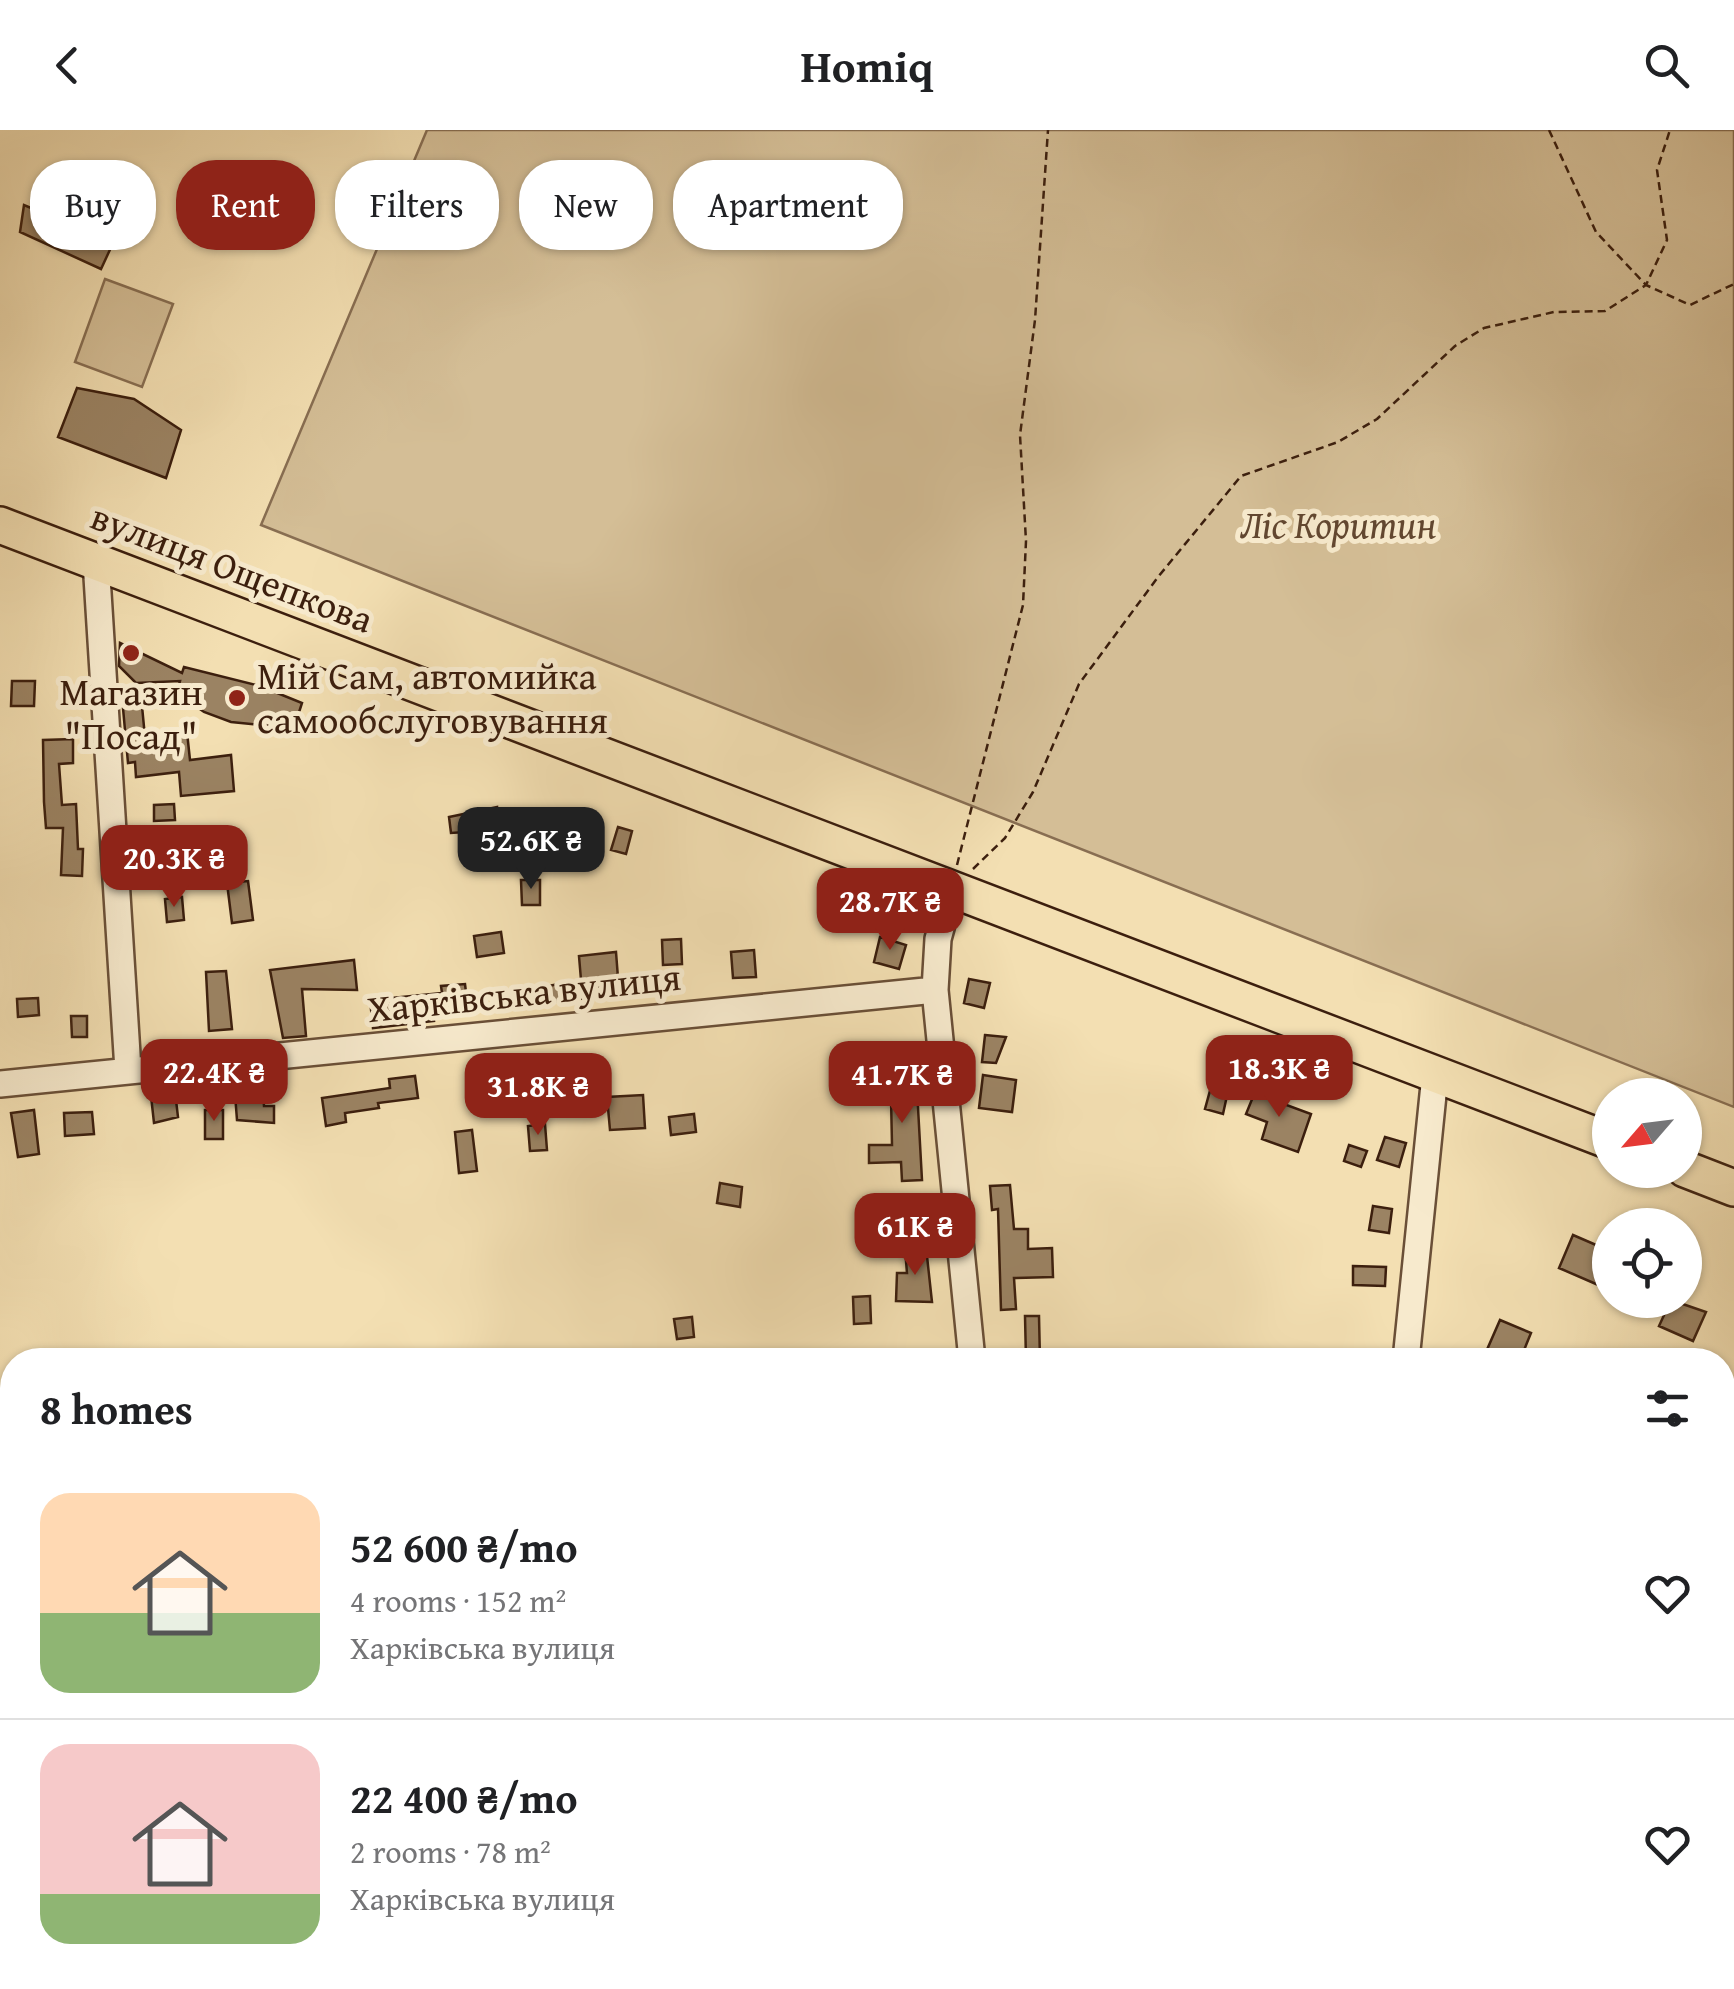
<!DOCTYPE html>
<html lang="en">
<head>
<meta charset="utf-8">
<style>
	body { margin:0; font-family:"Gentium Book Plus",serif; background:#f6f6f6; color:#202124; height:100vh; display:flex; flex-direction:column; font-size:38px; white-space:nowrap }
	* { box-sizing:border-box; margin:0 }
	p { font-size:32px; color:#757577 }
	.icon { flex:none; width:55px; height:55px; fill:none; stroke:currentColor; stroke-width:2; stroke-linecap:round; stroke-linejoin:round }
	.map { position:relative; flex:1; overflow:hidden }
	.drawer { position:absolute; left:0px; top:1218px; width:1735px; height:642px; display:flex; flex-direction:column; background:#fff; border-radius:40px 40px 0 0; box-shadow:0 2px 8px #0004 }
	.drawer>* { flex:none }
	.hud { position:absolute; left:30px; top:30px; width:1000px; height:90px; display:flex; gap:20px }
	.needle { width:65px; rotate:242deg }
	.buttons { position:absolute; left:1592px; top:948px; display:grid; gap:20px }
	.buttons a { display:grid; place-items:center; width:110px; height:110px; border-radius:50%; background:#fff; box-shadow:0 2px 8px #0004; font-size:50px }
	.price { position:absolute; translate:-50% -85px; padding:0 22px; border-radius:20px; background:#8f2418; color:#fff; font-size:32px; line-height:65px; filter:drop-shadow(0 2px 5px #0008) }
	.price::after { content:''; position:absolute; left:50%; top:60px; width:30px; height:22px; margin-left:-15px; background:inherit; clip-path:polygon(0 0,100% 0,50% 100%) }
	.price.selected { background:#222; color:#fff }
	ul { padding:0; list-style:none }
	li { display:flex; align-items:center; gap:30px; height:250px; padding:0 40px }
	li+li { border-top:2px solid #e0e0e0 }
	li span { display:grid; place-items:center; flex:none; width:280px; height:200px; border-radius:30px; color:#555 }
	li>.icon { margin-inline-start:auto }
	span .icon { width:120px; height:120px; fill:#fffc; stroke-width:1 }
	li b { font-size:42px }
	h2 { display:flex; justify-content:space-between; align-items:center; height:120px; padding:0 40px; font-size:42px }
	.chip { padding:0 35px; border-radius:40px; background:#fff; box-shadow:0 2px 8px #0004; font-size:35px; line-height:90px }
	.chip.selected { background:#8f2418; color:#fff }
	header { display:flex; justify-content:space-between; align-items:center; height:130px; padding:0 40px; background:#fff; font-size:45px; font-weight:600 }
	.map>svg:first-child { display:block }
	.green { fill:#d4be96; stroke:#886e52; stroke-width:2.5 }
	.building { fill:#9b8363; stroke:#3c1f0e; stroke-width:2.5 }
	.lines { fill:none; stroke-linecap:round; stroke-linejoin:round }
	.minor-casing { stroke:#6a4f37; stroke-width:30 }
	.highway-casing { stroke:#3c1f0e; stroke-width:40 }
	.path { stroke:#3c1f0e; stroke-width:2.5; stroke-dasharray:8 5; stroke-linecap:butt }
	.minor { stroke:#f7eacd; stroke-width:25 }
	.highway { stroke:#f3dfb2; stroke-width:35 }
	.poi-dot { fill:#8f2418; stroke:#f7eacd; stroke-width:4 }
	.labels { text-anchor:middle; stroke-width:10; stroke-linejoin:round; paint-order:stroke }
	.park-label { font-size:38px; font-style:italic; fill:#624730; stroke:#f7eacd }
	.street-label { font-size:38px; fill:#3c1f0e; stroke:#f7eacd }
	.poi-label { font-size:38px; fill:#3c1f0e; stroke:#f7eacd; text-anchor:start }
</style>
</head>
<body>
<header><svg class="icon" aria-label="back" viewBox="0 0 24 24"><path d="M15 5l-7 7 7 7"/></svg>Homiq<svg class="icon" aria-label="search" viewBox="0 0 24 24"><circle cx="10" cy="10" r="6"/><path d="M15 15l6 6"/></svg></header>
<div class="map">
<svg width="1734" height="1859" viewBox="0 0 1734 1859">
	<rect width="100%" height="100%" fill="#f3dfb2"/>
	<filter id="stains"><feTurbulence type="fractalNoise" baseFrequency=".002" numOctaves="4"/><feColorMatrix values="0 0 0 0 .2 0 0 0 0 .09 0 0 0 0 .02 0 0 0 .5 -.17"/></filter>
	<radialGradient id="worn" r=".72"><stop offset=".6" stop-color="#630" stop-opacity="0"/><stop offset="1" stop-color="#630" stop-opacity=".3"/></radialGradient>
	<path class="green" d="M 427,0 L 1734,0 L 1734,977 L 261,395 Z
		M 105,149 L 173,174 L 142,257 L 75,232 Z"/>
	<path class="building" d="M 79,51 L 133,70 L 101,139 L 20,102 L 24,75 L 48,85 L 55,66 Z
		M 77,258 L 134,269 L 181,300 L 166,348 L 58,307 Z
		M 120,513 L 182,543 L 184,537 L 260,556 L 302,573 L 294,598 L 231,592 L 204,582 L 177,563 L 180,551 L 136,553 L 119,536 Z
		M 12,551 L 35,551 L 34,576 L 11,576 Z
		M 142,576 L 145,607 L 187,602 L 190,630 L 231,625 L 234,661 L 181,666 L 179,642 L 136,647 L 135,632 L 128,633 L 123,578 Z
		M 73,609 L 73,633 L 59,634 L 62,675 L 76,674 L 78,719 L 83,719 L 82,746 L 61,745 L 63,698 L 46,698 L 44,672 L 43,610 Z
		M 174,674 L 175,690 L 154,691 L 154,675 Z
		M 497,677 L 497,700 L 451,703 L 449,687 Z
		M 618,697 L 632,701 L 626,724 L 611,720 Z
		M 521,750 L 540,750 L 540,775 L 522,775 Z
		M 248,751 L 253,790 L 232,793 L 227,753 Z
		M 182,767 L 184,790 L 167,792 L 165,769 Z
		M 501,802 L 504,823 L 477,827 L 474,806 Z
		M 880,807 L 906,815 L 899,839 L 874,832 Z
		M 681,809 L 682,834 L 663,835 L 662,810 Z
		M 754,820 L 756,847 L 733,848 L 731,822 Z
		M 616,822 L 618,848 L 599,850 L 600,867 L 540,873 L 537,858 L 581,850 L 579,826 Z
		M 354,830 L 357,860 L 302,859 L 306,906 L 283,908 L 270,840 Z
		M 226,841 L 232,899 L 209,901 L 206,842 Z
		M 969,849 L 990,853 L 984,878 L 964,873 Z
		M 465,854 L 467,871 L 460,872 L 461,880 L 433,883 L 434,891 L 373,898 L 370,870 L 442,863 L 441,856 Z
		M 38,868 L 39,885 L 18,887 L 17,869 Z
		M 71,886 L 87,886 L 87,907 L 72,907 Z
		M 985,905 L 1006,907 L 996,933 L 982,932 Z
		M 490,936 L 495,964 L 478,967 L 474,938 Z
		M 916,941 L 922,1050 L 902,1051 L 901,1032 L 869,1033 L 869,1015 L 892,1015 L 891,968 L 884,968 L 882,943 Z
		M 983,945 L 1016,950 L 1012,982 L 979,978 Z
		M 415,946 L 418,968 L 378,973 L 379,978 L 345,983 L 346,992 L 326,996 L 322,968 L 390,958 L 389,949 Z
		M 1211,957 L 1228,961 L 1223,984 L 1205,979 Z
		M 1257,957 L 1283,967 L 1281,973 L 1311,984 L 1298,1022 L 1262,1009 L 1267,992 L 1246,984 Z
		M 263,962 L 264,976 L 274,976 L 274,993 L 237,990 L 235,964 Z
		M 169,965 L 170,971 L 176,970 L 178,987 L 154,993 L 151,966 Z
		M 643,965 L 645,998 L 610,1000 L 607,967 Z
		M 34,980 L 39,1024 L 18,1027 L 11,983 Z
		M 205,980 L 223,980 L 223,1009 L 205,1009 Z
		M 92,982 L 94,1004 L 65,1006 L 64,983 Z
		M 694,984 L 696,1002 L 671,1005 L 669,987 Z
		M 545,994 L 547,1020 L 530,1021 L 528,996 Z
		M 472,1000 L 477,1041 L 459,1043 L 455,1002 Z
		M 1385,1007 L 1406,1013 L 1399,1037 L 1377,1030 Z
		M 1349,1015 L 1367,1021 L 1361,1037 L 1344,1031 Z
		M 720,1053 L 742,1057 L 740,1077 L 717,1073 Z
		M 1010,1055 L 1014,1099 L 1028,1099 L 1028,1119 L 1052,1118 L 1053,1147 L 1014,1148 L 1016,1179 L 1001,1180 L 998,1079 L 992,1080 L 990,1056 Z
		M 1373,1076 L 1392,1079 L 1389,1103 L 1369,1100 Z
		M 1573,1105 L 1610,1121 L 1596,1154 L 1559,1138 Z
		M 926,1117 L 932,1172 L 896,1171 L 897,1143 L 907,1143 L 905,1119 Z
		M 1353,1136 L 1386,1137 L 1385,1156 L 1353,1155 Z
		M 870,1166 L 871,1193 L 854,1194 L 853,1167 Z
		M 1671,1170 L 1706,1182 L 1693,1211 L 1659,1196 Z
		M 1025,1186 L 1039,1186 L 1040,1230 L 1026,1230 Z
		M 692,1187 L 694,1207 L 677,1209 L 674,1189 Z
		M 1500,1190 L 1531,1203 L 1520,1230 L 1486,1222 Z"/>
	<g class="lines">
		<g class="minor-casing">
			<path id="minor" d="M 96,431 L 128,940
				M 951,761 L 938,809 L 935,860 L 972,1230
				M 0,954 L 935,860
				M 1406,1230 L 1435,945
				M 1722,1410 L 1734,1415
				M 0,1446 L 12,1445
				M 1034,1848 L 1036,1859
				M 761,1859 L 870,1848
				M 1264,1859 L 1270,1848"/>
		</g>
		<g class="highway-casing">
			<path id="highway" d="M 0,395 L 1610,1011
				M 1685,1039 L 1734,1058"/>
		</g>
		<path class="path" d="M 1549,0 L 1596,102 L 1646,155 L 1690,175 L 1734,154
			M 957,735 L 1023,475 L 1026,411 L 1020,305 L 1035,190 L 1048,0
			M 973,739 L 1005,708 L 1033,662 L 1079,554 L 1158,447 L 1241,346 L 1338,312 L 1377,289 L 1455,216 L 1484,198 L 1554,182 L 1605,181 L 1646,155 L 1667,110 L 1657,40 L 1670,0
			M 1296,1848 L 1298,1859"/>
		<use href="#minor" class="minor"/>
		<use href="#highway" class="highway"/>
	</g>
	<g class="poi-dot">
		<circle cx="131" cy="523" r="10"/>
		<circle cx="237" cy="568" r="10"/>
	</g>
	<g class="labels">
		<g class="park-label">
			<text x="1338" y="408">Ліс Коритин</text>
		</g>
		<g class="street-label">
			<text transform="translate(232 438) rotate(21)" y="13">вулиця Ощепкова</text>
			<text transform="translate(524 863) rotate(-6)" y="13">Харківська вулиця</text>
		</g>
		<g class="poi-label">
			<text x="257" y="559">Мій Сам, автомийка<tspan x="257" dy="44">самообслуговування</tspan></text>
			<text x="131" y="575" text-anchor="middle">Магазин<tspan x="131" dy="44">"Посад"</tspan></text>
		</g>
	</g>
	<rect width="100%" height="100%" filter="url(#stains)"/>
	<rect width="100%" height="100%" fill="url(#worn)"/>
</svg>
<div class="buttons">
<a><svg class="needle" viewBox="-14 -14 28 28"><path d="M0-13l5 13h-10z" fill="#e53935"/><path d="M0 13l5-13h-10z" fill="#757577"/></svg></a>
<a><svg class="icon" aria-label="locate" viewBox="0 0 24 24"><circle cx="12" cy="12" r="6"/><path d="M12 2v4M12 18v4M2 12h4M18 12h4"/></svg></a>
</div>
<b class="price selected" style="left:531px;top:762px">52.6K ₴</b>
<b class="price" style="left:174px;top:780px">20.3K ₴</b>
<b class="price" style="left:890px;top:823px">28.7K ₴</b>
<b class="price" style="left:1279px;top:990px">18.3K ₴</b>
<b class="price" style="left:214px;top:994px">22.4K ₴</b>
<b class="price" style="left:902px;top:996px">41.7K ₴</b>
<b class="price" style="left:538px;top:1008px">31.8K ₴</b>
<b class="price" style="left:915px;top:1148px">61K ₴</b>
<div class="hud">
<a class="chip">Buy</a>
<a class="chip selected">Rent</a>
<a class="chip">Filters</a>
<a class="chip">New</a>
<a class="chip">Apartment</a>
</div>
<section class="drawer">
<h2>8 homes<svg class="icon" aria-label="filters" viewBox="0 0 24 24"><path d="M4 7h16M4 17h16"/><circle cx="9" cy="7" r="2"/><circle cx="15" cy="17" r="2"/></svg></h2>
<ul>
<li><span style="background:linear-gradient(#ffd9b3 60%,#8fb573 0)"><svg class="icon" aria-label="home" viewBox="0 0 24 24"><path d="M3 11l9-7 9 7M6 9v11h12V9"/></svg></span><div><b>52 600 ₴/mo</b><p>4 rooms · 152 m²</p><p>Харківська вулиця</p></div><svg class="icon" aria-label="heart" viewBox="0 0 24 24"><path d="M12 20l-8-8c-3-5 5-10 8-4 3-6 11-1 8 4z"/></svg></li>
<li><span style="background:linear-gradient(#f6c9c9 75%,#8fb573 0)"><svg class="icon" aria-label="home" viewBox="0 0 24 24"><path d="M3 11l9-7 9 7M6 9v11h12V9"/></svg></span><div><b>22 400 ₴/mo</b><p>2 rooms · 78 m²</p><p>Харківська вулиця</p></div><svg class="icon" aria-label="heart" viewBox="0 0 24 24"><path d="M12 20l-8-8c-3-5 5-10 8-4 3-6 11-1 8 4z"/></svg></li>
</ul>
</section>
</div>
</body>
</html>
